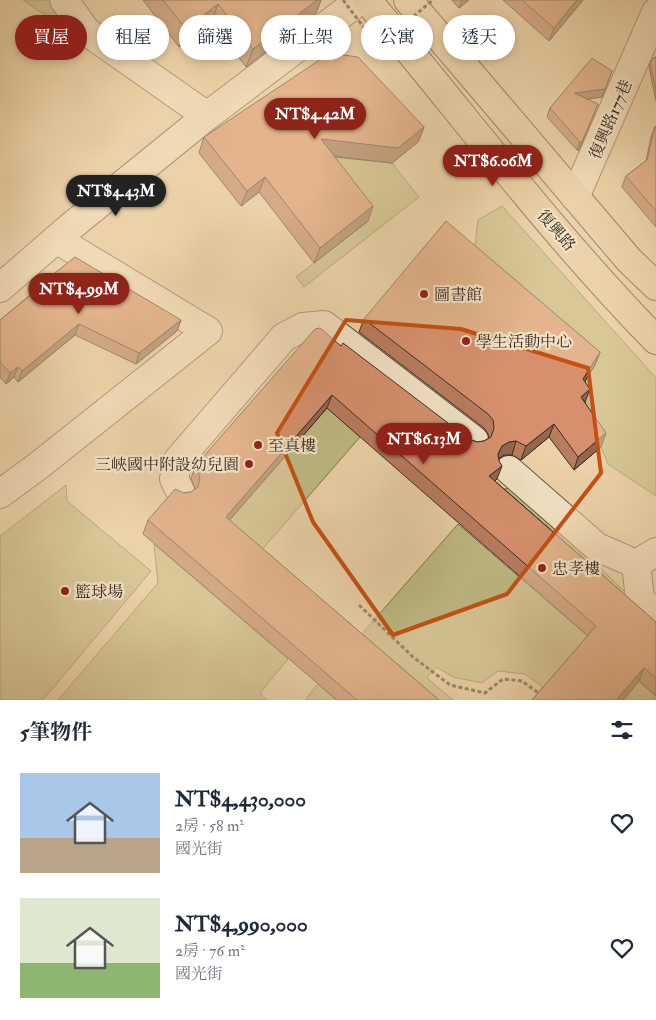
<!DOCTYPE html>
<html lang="zh-TW">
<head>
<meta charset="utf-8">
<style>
	body { margin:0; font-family:"IM FELL Double Pica","Noto Serif TC",serif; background:#f6f6f7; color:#1f2937; height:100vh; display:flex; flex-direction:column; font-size:19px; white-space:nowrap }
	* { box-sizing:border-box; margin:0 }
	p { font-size:16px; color:#747a83 }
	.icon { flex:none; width:28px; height:28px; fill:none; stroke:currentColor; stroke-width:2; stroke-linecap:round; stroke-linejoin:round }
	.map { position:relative; height:700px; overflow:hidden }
	.panel { display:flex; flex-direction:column; background:#fff; flex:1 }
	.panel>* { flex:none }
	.top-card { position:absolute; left:15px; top:15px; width:626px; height:45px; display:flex; gap:10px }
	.price { position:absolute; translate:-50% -42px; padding:0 11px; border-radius:18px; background:#8f2418; color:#fff; font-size:16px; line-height:32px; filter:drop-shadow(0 1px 2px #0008) }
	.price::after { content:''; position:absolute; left:50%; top:30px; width:15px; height:11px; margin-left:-8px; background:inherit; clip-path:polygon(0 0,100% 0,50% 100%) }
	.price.current { background:#222; color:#fff }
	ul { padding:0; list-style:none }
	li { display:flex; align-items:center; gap:15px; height:125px; padding:0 20px }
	li span { display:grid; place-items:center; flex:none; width:140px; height:100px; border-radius:0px; color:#555 }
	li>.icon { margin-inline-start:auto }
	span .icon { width:60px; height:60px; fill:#fffc; stroke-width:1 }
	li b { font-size:21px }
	h2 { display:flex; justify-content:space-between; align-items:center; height:60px; padding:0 20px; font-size:21px }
	.pill { padding:0 18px; border-radius:22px; background:#fff; box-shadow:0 2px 8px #0003; font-size:18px; line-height:45px }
	.pill.current { background:#8f2418; color:#fff }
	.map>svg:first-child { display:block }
	.green { fill:#beba83; stroke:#7c7454 }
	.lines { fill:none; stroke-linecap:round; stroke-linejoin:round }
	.minor-casing { stroke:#665646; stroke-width:30 }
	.major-casing { stroke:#3a2d26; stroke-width:30 }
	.path { stroke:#3a2d26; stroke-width:3; stroke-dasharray:4 2.5; stroke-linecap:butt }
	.minor { stroke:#f3e2c6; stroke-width:28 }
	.major { stroke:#ecd2a8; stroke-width:28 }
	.path-bridge { stroke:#3a2d26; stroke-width:3; stroke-dasharray:4 2.5; stroke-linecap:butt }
	.wall { fill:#b97c5f; stroke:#3a2d26 }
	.shaded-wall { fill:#96654d; stroke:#3a2d26 }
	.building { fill:#d7906e; stroke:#3a2d26 }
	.marked { fill:none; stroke:#c55011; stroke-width:4; stroke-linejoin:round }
	.poi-dot { fill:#8f2418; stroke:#f3e2c6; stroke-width:2 }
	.labels { text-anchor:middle; stroke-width:4.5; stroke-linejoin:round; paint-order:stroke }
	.street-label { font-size:16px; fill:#3a2d26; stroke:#f3e2c6 }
	.poi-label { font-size:16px; fill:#3a2d26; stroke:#f3e2c6; text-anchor:start }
</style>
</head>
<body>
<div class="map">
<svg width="656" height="700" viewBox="0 0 656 700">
	<rect width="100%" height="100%" fill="#ecd2a8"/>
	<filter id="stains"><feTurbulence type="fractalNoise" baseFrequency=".004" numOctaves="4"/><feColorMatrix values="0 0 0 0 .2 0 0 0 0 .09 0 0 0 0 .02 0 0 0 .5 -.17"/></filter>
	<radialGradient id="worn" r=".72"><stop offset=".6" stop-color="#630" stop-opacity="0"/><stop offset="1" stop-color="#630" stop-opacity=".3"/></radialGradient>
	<path class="green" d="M 23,0 L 56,0 L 82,40 Z
		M 316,154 L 392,163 L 419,197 L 304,287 L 296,277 L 368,221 Z
		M 502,206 L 656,378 L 656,496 L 608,464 L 601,447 L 473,262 L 478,220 Z
		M 327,408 L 360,437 L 254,559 L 221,530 Z
		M 66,485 L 67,501 L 151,571 L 43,700 L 0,700 L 0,536 Z
		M 516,487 L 626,593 L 625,612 L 487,492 Z
		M 458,524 L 591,639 L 547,690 L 525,674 L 498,671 L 482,683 L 453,677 L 436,667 L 427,678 L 453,700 L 418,700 L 353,644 Z
		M 154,544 L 288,659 L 260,693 L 267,700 L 58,700 L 158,583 Z
		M 639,681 L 656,696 L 656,700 L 623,700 Z
		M 318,684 L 336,700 L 305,700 Z"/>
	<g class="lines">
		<g class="minor-casing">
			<path id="minor" d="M 64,0 L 86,31 L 207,116
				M 575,197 L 656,12
				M 0,288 L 69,228 L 207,116 L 360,0
				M 509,470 L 597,547 L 636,564
				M 180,491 L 174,479 L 178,460 L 284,337 L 303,327 L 324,325 L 474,440
				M 0,494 L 38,466 L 208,331 L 56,239
				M 656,552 L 636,564 L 640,599 L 656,614"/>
		</g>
		<g class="major-casing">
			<path id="major" d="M 367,0 C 463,114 552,234 656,340
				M 408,0 L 629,260 L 656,286"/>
		</g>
		<path class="path" d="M 359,605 L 413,657 L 450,685 L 485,693 L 503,679 L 522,681 L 540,694"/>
		<use href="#minor" class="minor"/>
		<use href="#major" class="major"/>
		<path class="path-bridge" d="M 343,0 L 378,46 L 433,0"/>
	</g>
	<path class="wall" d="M 143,0 L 321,0 L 316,13 L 246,67 L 212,22 L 179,47 Z
		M 452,0 L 469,0 L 459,8 Z
		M 503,0 L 583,0 L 549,41 Z
		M 656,57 L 656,101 L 649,67 L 653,58 Z
		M 612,71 L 602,97 L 588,99 L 595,112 L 579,150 L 577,150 L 547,117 L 550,108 Z
		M 655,126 L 656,127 L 656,227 L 622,187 L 626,176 L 646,161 L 651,137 Z
		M 424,127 L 418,142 L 392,163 L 335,157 L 368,221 L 314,263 L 259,192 L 241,206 L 199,153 L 204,137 Z
		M 31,292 L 181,320 L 177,331 L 136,364 L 75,335 L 18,382 L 14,377 L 6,384 L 0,377 L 0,320 L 30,295 Z
		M 364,319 L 600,352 L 595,365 L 585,381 L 585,402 L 601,447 L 574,470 L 549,437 L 521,460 L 512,455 L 504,455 L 499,459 L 497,479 L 495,481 L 656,622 L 656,696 L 639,681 L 623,700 L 532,700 L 588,636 L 327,408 L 229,520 L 439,700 L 337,700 L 143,534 L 148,520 L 184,493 L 191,492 L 195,489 L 191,478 L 196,465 L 341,346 L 469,439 L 477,442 L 484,441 L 489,438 L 488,434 L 484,428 L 359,332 Z"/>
	<path class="shaded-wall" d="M 317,0 L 321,0 L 316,13 L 246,67 L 253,49 Z
		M 462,0 L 469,0 L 459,8 Z
		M 577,0 L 583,0 L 549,41 L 554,28 Z
		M 218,4 L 212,22 L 179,47 L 186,29 Z
		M 612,71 L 602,97 L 571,101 L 574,93 Z
		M 598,104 L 579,150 L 577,150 L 580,142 Z
		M 424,127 L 418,142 L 392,163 L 316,154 L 321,139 Z
		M 265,177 L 259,192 L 241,206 L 247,191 Z
		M 373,206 L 368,221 L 314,263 L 320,248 Z
		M 181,320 L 177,331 L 136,364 L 139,353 Z
		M 79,324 L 75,335 L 18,382 L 22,371 Z
		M 600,352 L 595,365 L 578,392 L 583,379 Z
		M 18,367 L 14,377 L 6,384 L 10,373 Z
		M 590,389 L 585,402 L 581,397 Z
		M 332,395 L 327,408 L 221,530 L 226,517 Z
		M 554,424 L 549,437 L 521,460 L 526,446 Z
		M 606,433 L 601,447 L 574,470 L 578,457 Z
		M 516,441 L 512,455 L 504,455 L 498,459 L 498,454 L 502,446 L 509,442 Z
		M 502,466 L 497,479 L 484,490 L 489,476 Z
		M 644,668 L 639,681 L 623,700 L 616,700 Z"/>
	<path class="building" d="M 163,0 L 317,0 L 253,49 L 218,4 L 186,29 Z
		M 522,0 L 577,0 L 554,28 Z
		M 330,53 L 358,57 L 424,127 L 398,148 L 321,139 L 373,206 L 320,248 L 265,177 L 247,191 L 204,137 Z
		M 656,57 L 656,90 L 650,63 L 653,58 Z
		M 592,58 L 612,71 L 605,89 L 574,93 L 598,104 L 582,142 L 580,142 L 550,108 Z
		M 655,126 L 656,127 L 656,211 L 626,176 L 647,160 Z
		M 446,221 L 600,352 L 583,379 L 590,389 L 581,397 L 606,433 L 578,457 L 554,424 L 526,446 L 516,441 L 509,442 L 502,446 L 498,454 L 499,461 L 502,466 L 489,476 L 656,622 L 656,678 L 644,668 L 616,700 L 532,700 L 596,626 L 332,395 L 226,517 L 439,700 L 357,700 L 148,520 L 175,489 L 184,493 L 191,492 L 198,487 L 200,478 L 196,465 L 315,329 L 320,328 L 341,346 L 343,343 L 469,439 L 477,442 L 484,441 L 491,437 L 494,428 L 493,420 L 488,414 L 364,319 Z
		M 75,257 L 181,320 L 139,353 L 79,324 L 22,371 L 18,367 L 10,373 L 0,362 L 0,320 L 33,293 L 31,292 Z"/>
	<path d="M0 0H656V700H0ZM 346,320 L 461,329 L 588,368 L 601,473 L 507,594 L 393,635 L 313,522 L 277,433 Z" fill="#ecd2a8" fill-opacity=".55" fill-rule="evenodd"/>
	<path class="marked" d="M 346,320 L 461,329 L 588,368 L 601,473 L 507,594 L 393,635 L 313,522 L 277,433 Z"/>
	<g class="poi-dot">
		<circle cx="424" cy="294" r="5"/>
		<circle cx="466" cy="341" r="5"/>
		<circle cx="258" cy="445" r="5"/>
		<circle cx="249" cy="464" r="5"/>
		<circle cx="542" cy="568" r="5"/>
		<circle cx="65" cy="591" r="5"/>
	</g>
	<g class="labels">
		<g class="street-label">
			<text transform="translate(610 119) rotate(-67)" y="6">復興路177巷</text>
			<text transform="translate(557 230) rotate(49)" y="6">復興路</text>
		</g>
		<g class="poi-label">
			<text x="434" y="300">圖書館</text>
			<text x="476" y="347">學生活動中心</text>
			<text x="268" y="451">至真樓</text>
			<text x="239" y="470" text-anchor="end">三峽國中附設幼兒園</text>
			<text x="552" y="574">忠孝樓</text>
			<text x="75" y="597">籃球場</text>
		</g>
	</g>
	<rect width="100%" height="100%" filter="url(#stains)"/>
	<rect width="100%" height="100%" fill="url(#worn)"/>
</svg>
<b class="price" style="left:315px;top:140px">NT$4.42M</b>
<b class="price" style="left:493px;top:187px">NT$6.06M</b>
<b class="price current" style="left:116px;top:217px">NT$4.43M</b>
<b class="price" style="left:79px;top:315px">NT$4.99M</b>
<b class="price" style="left:424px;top:465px">NT$6.13M</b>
<div class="top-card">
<a class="pill current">買屋</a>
<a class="pill">租屋</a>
<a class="pill">篩選</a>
<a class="pill">新上架</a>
<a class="pill">公寓</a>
<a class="pill">透天</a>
</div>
</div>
<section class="panel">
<h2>5筆物件<svg class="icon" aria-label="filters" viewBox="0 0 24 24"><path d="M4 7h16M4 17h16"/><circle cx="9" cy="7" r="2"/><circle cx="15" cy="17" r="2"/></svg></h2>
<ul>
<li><span style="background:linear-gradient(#a9c7e8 65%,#b9a48a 0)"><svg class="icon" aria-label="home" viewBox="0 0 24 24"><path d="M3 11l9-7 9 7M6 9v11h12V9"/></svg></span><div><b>NT$4,430,000</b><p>2房 · 58 m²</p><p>國光街</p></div><svg class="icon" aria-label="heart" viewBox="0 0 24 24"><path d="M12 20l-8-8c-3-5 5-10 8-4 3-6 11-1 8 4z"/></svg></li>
<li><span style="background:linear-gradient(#dfe7d0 65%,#8fb573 0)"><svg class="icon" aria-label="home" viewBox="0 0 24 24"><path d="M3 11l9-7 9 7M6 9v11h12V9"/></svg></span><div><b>NT$4,990,000</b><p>2房 · 76 m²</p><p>國光街</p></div><svg class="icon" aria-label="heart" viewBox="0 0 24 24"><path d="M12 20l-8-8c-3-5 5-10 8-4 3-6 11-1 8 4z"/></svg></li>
</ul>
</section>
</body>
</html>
